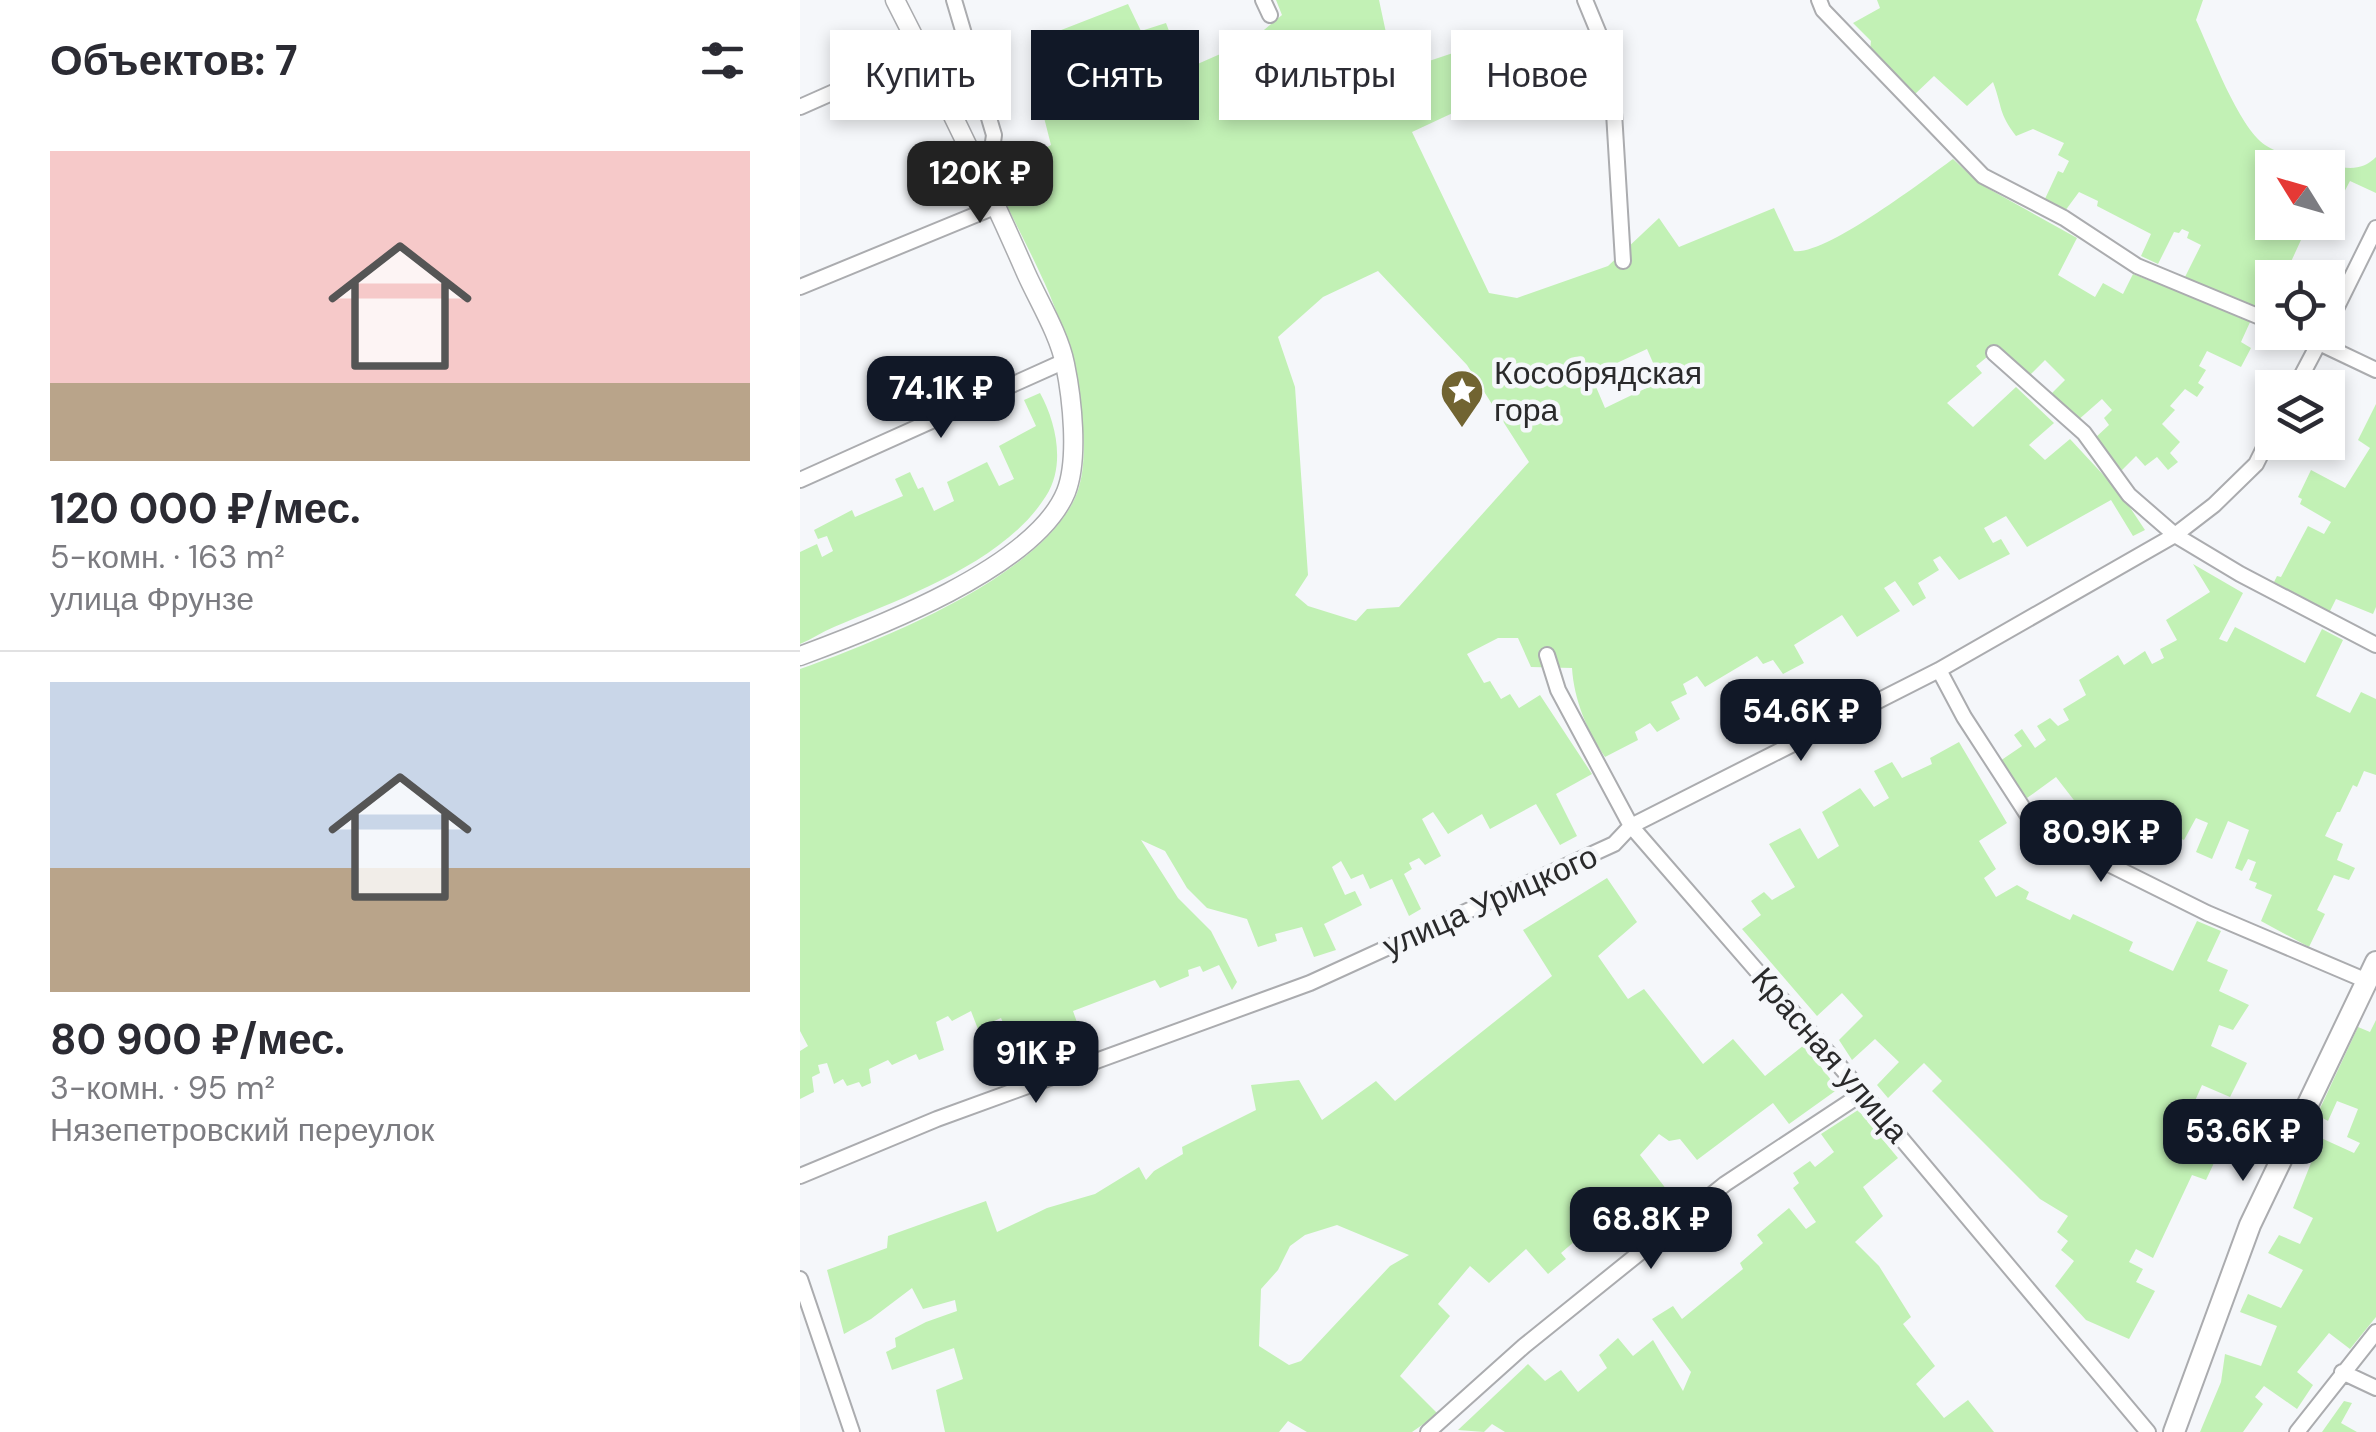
<!DOCTYPE html>
<html lang="ru">
<head>
<meta charset="utf-8">
<style>
	body { margin:0; font-family:"DM Sans",sans-serif; background:#f7f7f7; color:#2b2b33; height:100vh; display:flex; flex-direction:column; font-size:38px; white-space:nowrap }
	* { box-sizing:border-box; margin:0 }
	p { font-size:32px; color:#7c7c81 }
	.icon { flex:none; width:55px; height:55px; fill:none; stroke:currentColor; stroke-width:2; stroke-linecap:round; stroke-linejoin:round }
	.map { position:relative; flex:1; overflow:hidden }
	.sheet { display:flex; flex-direction:column; background:#fff; width:800px }
	.sheet>* { flex:none }
	.hud { position:absolute; left:30px; top:30px; width:950px; height:90px; display:flex; gap:20px }
	.needle { width:65px; rotate:307deg }
	.tools { position:absolute; left:1455px; top:150px; display:grid; gap:20px }
	.tools a { display:grid; place-items:center; width:90px; height:90px; border-radius:0px; background:#fff; box-shadow:0 5px 15px #0003; font-size:50px }
	.price { position:absolute; translate:-50% -85px; padding:0 22px; border-radius:20px; background:#111827; color:#fff; font-size:32px; line-height:65px; filter:drop-shadow(0 2px 5px #0008) }
	.price::after { content:''; position:absolute; left:50%; top:60px; width:30px; height:22px; margin-left:-15px; background:inherit; clip-path:polygon(0 0,100% 0,50% 100%) }
	.price.on { background:#222; color:#fff }
	ul { padding:0; list-style:none }
	li { display:grid; align-content:center; gap:20px; height:530px; padding:0 50px }
	li+li { border-top:2px solid #e1e1e2 }
	li span { display:grid; place-items:center; height:310px; border-radius:0px; color:#555 }
	li>.icon { margin-inline-start:auto }
	span .icon { width:180px; height:180px; fill:#fffc; stroke-width:1 }
	li b { font-size:42px }
	h2 { display:flex; justify-content:space-between; align-items:center; height:120px; padding:0 50px; font-size:42px }
	.chip { padding:0 35px; border-radius:0px; background:#fff; box-shadow:0 5px 15px #0003; font-size:35px; line-height:90px }
	.chip.on { background:#111827; color:#fff }
	main { display:flex; flex:1; min-height:0 }
	.map>svg:first-child { display:block }
	.green { fill:#c2f1b5; fill-rule:evenodd }
	.lines { fill:none; stroke-linecap:round; stroke-linejoin:round }
	.minor-casing { stroke:#abacaf; stroke-width:18 }
	.tertiary-casing { stroke:#abacaf; stroke-width:21 }
	.secondary-casing { stroke:#abacaf; stroke-width:24 }
	.minor { stroke:#fff; stroke-width:14 }
	.tertiary { stroke:#fff; stroke-width:18 }
	.secondary { stroke:#fff; stroke-width:20 }
	.labels { text-anchor:middle; stroke-width:9; stroke-linejoin:round; paint-order:stroke }
	.poi-label { font-size:32px; fill:#2a2a2b; stroke:#f5f7fa; text-anchor:start }
	.street-label { font-size:32px; fill:#2a2a2b; stroke:#f5f7fa }
</style>
</head>
<body>
<main>
<section class="sheet">
<h2>Объектов: 7<svg class="icon" aria-label="filters" viewBox="0 0 24 24"><path d="M4 7h16M4 17h16"/><circle cx="9" cy="7" r="2"/><circle cx="15" cy="17" r="2"/></svg></h2>
<ul>
<li><span style="background:linear-gradient(#f6c9c9 75%,#b9a48a 0)"><svg class="icon" aria-label="home" viewBox="0 0 24 24"><path d="M3 11l9-7 9 7M6 9v11h12V9"/></svg></span><div><b>120 000 ₽/мес.</b><p>5-комн. · 163 m²</p><p>улица Фрунзе</p></div></li>
<li><span style="background:linear-gradient(#c9d6e8 60%,#b9a48a 0)"><svg class="icon" aria-label="home" viewBox="0 0 24 24"><path d="M3 11l9-7 9 7M6 9v11h12V9"/></svg></span><div><b>80 900 ₽/мес.</b><p>3-комн. · 95 m²</p><p>Нязепетровский переулок</p></div></li>
</ul>
</section>
<div class="map">
<svg width="1576" height="1432" viewBox="0 0 1576 1432">
	<rect width="100%" height="100%" fill="#f5f7fa"/>
	<path class="green" d="M 476,0 L 579,0 L 588,42 L 605,69 L 656,52 L 717,39 L 719,87 L 687,97 L 612,132 L 689,293 L 717,298 L 808,266 L 859,218 L 879,247 L 974,208 L 994,251 C 1025,256 1124,180 1153,159 L 1180,184 L 1277,238 L 1258,275 L 1295,297 L 1303,283 L 1323,294 L 1333,274 L 1451,320 L 1441,342 L 1451,348 L 1441,367 L 1407,351 L 1399,366 L 1406,370 L 1398,383 L 1404,387 L 1397,397 L 1385,389 L 1370,406 L 1375,410 L 1362,424 L 1380,442 L 1370,453 L 1378,462 L 1368,470 L 1357,457 L 1345,466 L 1336,456 L 1321,471 L 1295,438 L 1309,425 L 1304,418 L 1312,410 L 1302,399 L 1277,421 L 1250,395 L 1265,380 L 1245,360 L 1230,375 L 1198,348 L 1176,366 L 1182,373 L 1147,403 L 1173,427 L 1216,387 L 1254,423 L 1229,445 L 1245,460 L 1270,439 L 1321,494 L 1345,530 L 1333,536 L 1311,500 L 1227,547 L 1206,516 L 1184,528 L 1193,543 L 1201,539 L 1210,554 L 1159,580 L 1140,556 L 1133,560 L 1139,570 L 1118,583 L 1126,598 L 1113,606 L 1095,581 L 1084,588 L 1100,611 L 1057,637 L 1042,615 L 994,645 L 1004,663 L 983,674 L 973,660 L 963,664 L 957,656 L 905,687 L 897,676 L 883,684 L 887,694 L 871,702 L 880,719 L 857,732 L 850,723 L 835,732 L 838,740 L 805,757 C 787,731 774,700 772,668 L 731,667 L 718,638 L 698,638 L 667,654 L 684,683 L 690,681 L 701,699 L 710,694 L 719,708 L 740,695 L 792,774 L 756,794 L 777,836 L 760,845 L 736,804 L 690,829 L 682,814 L 648,834 L 633,812 L 622,819 L 641,856 L 625,865 L 619,858 L 609,863 L 612,869 L 604,874 L 621,909 L 609,916 L 592,879 L 570,889 L 563,874 L 551,879 L 541,861 L 532,867 L 545,895 L 555,891 L 562,905 L 524,924 L 536,950 L 514,957 L 502,927 L 475,934 L 477,941 L 458,947 L 447,919 L 407,908 L 387,888 L 365,851 L 341,840 L 378,898 L 411,931 L 437,982 L 432,990 L 419,965 L 403,972 L 400,966 L 388,970 L 389,976 L 360,988 L 355,980 L 273,1011 L 285,1045 L 262,1054 L 249,1022 L 209,1037 L 201,1018 L 185,1025 L 187,1034 L 181,1037 L 171,1011 L 152,1021 L 148,1016 L 136,1022 L 144,1050 L 119,1060 L 116,1054 L 92,1065 L 88,1060 L 69,1069 L 71,1083 L 62,1087 L 59,1082 L 47,1086 L 43,1079 L 34,1084 L 27,1063 L 18,1065 L 20,1073 L 12,1077 L 14,1092 L 0,1099 L 0,1051 L 8,1046 L 0,1031 L 0,669 C 79,641 246,575 277,493 C 293,451 277,376 264,334 C 250,287 223,240 202,195 L 199,173 L 251,145 L 237,90 L 265,80 L 251,34 L 328,4 L 341,31 L 366,23 L 384,70 L 452,40 L 482,15 ZM 578,271 L 667,365 L 729,462 L 599,607 L 567,609 L 556,621 L 508,606 L 495,595 L 508,575 L 495,387 L 478,337 L 523,297 ZM 847,349 L 861,381 L 805,408 L 791,375 Z
		M 1077,0 L 1403,0 L 1396,20 C 1411,52 1438,126 1465,145 C 1477,153 1496,159 1510,161 L 1513,158 C 1534,166 1558,176 1576,157 L 1576,193 L 1550,181 L 1540,200 L 1528,196 L 1528,168 L 1472,168 L 1472,222 L 1528,222 L 1528,208 L 1534,211 L 1522,235 L 1506,229 L 1484,277 L 1472,278 L 1472,298 L 1466,314 L 1385,277 L 1401,245 L 1387,238 L 1389,232 L 1382,229 L 1379,233 L 1374,232 L 1358,264 L 1341,256 L 1351,234 L 1297,206 L 1298,201 L 1279,192 L 1265,211 L 1244,201 L 1258,171 L 1263,173 L 1269,161 L 1258,155 L 1264,143 L 1233,129 L 1216,136 C 1198,112 1203,109 1193,82 L 1167,106 L 1134,76 L 1114,95 L 1070,50 L 1071,41 L 1053,23 L 1080,8 Z
		M 240,393 C 256,422 266,465 246,496 C 205,562 103,598 34,627 C 22,632 12,639 0,644 L 0,552 L 17,544 L 22,557 L 33,551 L 27,536 L 18,539 L 14,530 L 52,510 L 55,517 L 103,496 L 95,479 L 110,472 L 118,489 L 123,487 L 134,511 L 154,501 L 147,482 L 187,462 L 199,486 L 214,479 L 199,446 L 236,426 L 224,400 Z
		M 1576,404 L 1576,607 L 1573,614 L 1536,599 L 1529,613 L 1474,582 L 1477,576 L 1481,577 L 1508,526 L 1524,534 L 1531,522 L 1500,504 L 1502,499 L 1498,497 L 1511,470 L 1545,488 L 1570,448 L 1558,440 Z
		M 1393,564 L 1443,593 L 1419,639 L 1427,642 L 1435,627 L 1505,663 L 1522,629 L 1543,640 L 1516,696 L 1550,713 L 1561,692 L 1576,699 L 1576,775 L 1564,771 L 1557,787 L 1553,785 L 1540,812 L 1537,812 L 1525,836 L 1543,844 L 1537,860 L 1555,868 L 1549,880 L 1534,875 L 1517,910 L 1525,914 L 1509,947 L 1461,921 L 1472,895 L 1455,888 L 1457,883 L 1449,880 L 1456,862 L 1448,859 L 1442,871 L 1435,868 L 1449,830 L 1428,821 L 1412,859 L 1396,852 L 1408,823 L 1396,818 L 1384,840 L 1364,831 L 1356,844 L 1280,808 L 1256,777 L 1227,798 L 1200,761 L 1222,746 L 1214,735 L 1222,729 L 1235,748 L 1246,740 L 1237,726 L 1250,718 L 1258,726 L 1269,720 L 1263,709 L 1286,695 L 1279,680 L 1318,655 L 1324,665 L 1345,651 L 1352,664 L 1364,658 L 1360,649 L 1377,640 L 1366,620 L 1410,592 Z
		M 1159,742 L 1207,823 L 1179,841 L 1196,869 L 1184,878 L 1196,897 L 1217,885 L 1229,892 L 1226,899 L 1270,920 L 1273,914 L 1333,942 L 1329,951 L 1373,971 L 1397,921 L 1421,931 L 1407,961 L 1428,970 L 1419,991 L 1449,1005 L 1433,1030 L 1419,1025 L 1411,1046 L 1447,1063 L 1430,1097 L 1402,1085 L 1387,1119 L 1405,1128 L 1400,1140 L 1420,1150 L 1406,1180 L 1392,1175 L 1353,1258 L 1336,1249 L 1329,1262 L 1343,1269 L 1336,1282 L 1355,1291 L 1329,1339 L 1286,1320 L 1255,1286 L 1274,1261 L 1261,1250 L 1268,1241 L 1257,1232 L 1268,1216 L 1240,1199 L 1132,1091 L 1142,1081 L 1124,1063 L 1088,1098 L 1077,1085 L 1099,1062 L 1075,1039 L 1052,1060 L 1039,1040 L 1063,1016 L 1042,993 L 1017,1016 L 942,929 L 961,915 L 951,901 L 964,892 L 972,900 L 995,887 L 969,844 L 1000,828 L 1018,859 L 1039,846 L 1022,812 L 1060,788 L 1074,807 L 1089,798 L 1074,771 L 1092,762 L 1102,778 L 1132,764 L 1130,758 Z
		M 807,878 L 837,922 L 798,956 L 828,999 L 844,989 L 903,1064 L 933,1039 L 965,1076 L 1004,1045 L 1038,1089 L 989,1124 L 973,1103 L 897,1160 L 880,1139 L 869,1141 L 859,1134 L 840,1155 L 880,1207 L 855,1227 L 831,1196 L 780,1229 L 782,1235 L 761,1253 L 766,1259 L 748,1274 L 726,1249 L 689,1283 L 670,1266 L 638,1304 L 650,1316 L 600,1376 L 638,1414 L 612,1432 L 507,1432 L 488,1421 L 479,1432 L 145,1432 L 136,1390 L 163,1379 L 154,1348 L 92,1370 L 86,1352 L 96,1347 L 95,1338 L 126,1322 L 157,1311 L 155,1300 L 123,1309 L 112,1288 L 71,1319 L 44,1334 L 27,1270 L 87,1248 L 88,1236 L 186,1201 L 197,1232 L 247,1208 L 295,1194 L 339,1167 L 346,1180 L 354,1171 L 383,1154 L 382,1147 L 456,1110 L 451,1085 L 499,1080 L 522,1120 L 576,1081 L 595,1101 L 752,976 L 723,930 ZM 537,1225 L 609,1255 L 590,1266 L 501,1361 L 489,1365 L 459,1346 L 461,1289 L 478,1270 L 490,1246 L 505,1235 Z
		M 1576,1020 L 1576,1317 L 1550,1349 L 1529,1333 L 1497,1372 L 1513,1385 L 1497,1409 L 1464,1386 L 1455,1397 L 1463,1404 L 1443,1432 L 1400,1432 L 1421,1382 L 1425,1354 L 1461,1366 L 1477,1326 L 1440,1312 L 1448,1294 L 1481,1308 L 1503,1270 L 1468,1253 L 1479,1235 L 1500,1244 L 1513,1218 L 1493,1208 L 1521,1138 L 1554,1153 L 1560,1143 L 1547,1137 L 1558,1109 L 1537,1101 L 1528,1121 L 1517,1115 L 1558,1027 L 1570,1032 Z
		M 1058,1110 L 1098,1158 L 1063,1187 L 1083,1216 L 1055,1242 L 1079,1266 L 1111,1317 L 1103,1324 L 1135,1366 L 1116,1384 L 1144,1418 L 1168,1400 L 1194,1432 L 705,1432 L 692,1424 L 684,1432 L 658,1430 L 728,1364 L 745,1381 L 761,1370 L 778,1392 L 807,1368 L 799,1355 L 818,1338 L 833,1356 L 853,1340 L 883,1391 L 891,1372 L 852,1319 L 873,1306 L 882,1319 L 943,1269 L 940,1263 L 963,1243 L 957,1235 L 989,1208 L 1006,1229 L 1016,1222 L 993,1188 L 999,1183 L 993,1173 L 1010,1161 L 1015,1167 L 1034,1152 L 1021,1134 Z
		M 1544,1401 L 1552,1403 L 1541,1423 L 1557,1432 L 1522,1432 Z"/>
	<g class="lines">
		<g class="minor-casing">
			<path id="minor" d="M 154,0 L 194,135 L 187,185
				M 463,0 L 470,15
				M 785,0 L 811,63 L 823,261
				M 1019,0 L 1023,10 L 1183,176 L 1264,218 L 1337,266 L 1472,322
				M 0,107 L 122,53
				M 0,287 L 197,206
				M 1528,325 L 1576,228
				M 1496,332 L 1576,370
				M 1194,353 L 1284,433 L 1329,495 L 1375,535 L 1440,574 L 1576,645
				M 1495,388 L 1523,335
				M 0,480 L 265,361
				M 747,655 L 758,690 L 831,826 L 1063,1093 L 1348,1432
				M 1139,670 L 1164,717 L 1236,828 L 1407,913 L 1567,981
				M 0,1176 L 137,1119 L 510,983 L 814,844 L 831,826 L 1139,670 L 1375,535 L 1414,505 L 1456,464 L 1472,432
				M 0,1279 L 52,1432
				M 1542,1372 L 1576,1388
				M 628,1432 L 724,1346 L 925,1184 L 1063,1093
				M 1497,1432 L 1576,1332"/>
		</g>
		<g class="tertiary-casing">
			<path id="tertiary" d="M 0,656 C 73,629 235,568 266,492 C 279,459 272,398 265,364 C 259,334 239,302 226,273 C 186,181 141,90 95,0"/>
		</g>
		<g class="secondary-casing">
			<path id="secondary" d="M 1374,1432 L 1450,1225 L 1576,962"/>
		</g>
		<use href="#minor" class="minor"/>
		<use href="#tertiary" class="tertiary"/>
		<use href="#secondary" class="secondary"/>
	</g>
	<defs>
		<g id="sight-pin" transform="scale(2.25)"><path d="M0 17L-7.5 6A9.5 9.5 0 1 1 7.5 6Z" fill="#716431" stroke="#f5f7fa"/><path d="M0-6L1.8-2.2L6-1.7L2.9 1.2L3.7 5.4L0 3.3L-3.7 5.4L-2.9 1.2L-6-1.7L-1.8-2.2Z" fill="#fff"/></g>
	</defs>
	<g fill-rule="evenodd">
		<use href="#sight-pin" x="662" y="391"/>
	</g>
	<g class="labels">
		<g class="poi-label">
			<text x="694" y="384">Кособрядская<tspan x="694" dy="37">гора</tspan></text>
		</g>
		<g class="street-label">
			<text transform="translate(690 901) rotate(-24)" y="11">улица Урицкого</text>
			<text transform="translate(1030 1055) rotate(49)" y="11">Красная улица</text>
		</g>
	</g>
</svg>
<div class="tools">
<a><svg class="needle" viewBox="-14 -14 28 28"><path d="M0-13l5 13h-10z" fill="#e53935"/><path d="M0 13l5-13h-10z" fill="#7c7c81"/></svg></a>
<a><svg class="icon" aria-label="locate" viewBox="0 0 24 24"><circle cx="12" cy="12" r="6"/><path d="M12 2v4M12 18v4M2 12h4M18 12h4"/></svg></a>
<a><svg class="icon" aria-label="layers" viewBox="0 0 24 24"><path d="M12 4l9 5-9 5-9-5zM3 14l9 5 9-5"/></svg></a>
</div>
<b class="price on" style="left:180px;top:226px">120K ₽</b>
<b class="price" style="left:141px;top:441px">74.1K ₽</b>
<b class="price" style="left:1001px;top:764px">54.6K ₽</b>
<b class="price" style="left:1301px;top:885px">80.9K ₽</b>
<b class="price" style="left:236px;top:1106px">91K ₽</b>
<b class="price" style="left:1443px;top:1184px">53.6K ₽</b>
<b class="price" style="left:851px;top:1272px">68.8K ₽</b>
<div class="hud">
<a class="chip">Купить</a>
<a class="chip on">Снять</a>
<a class="chip">Фильтры</a>
<a class="chip">Новое</a>
</div>
</div>
</main>
</body>
</html>
